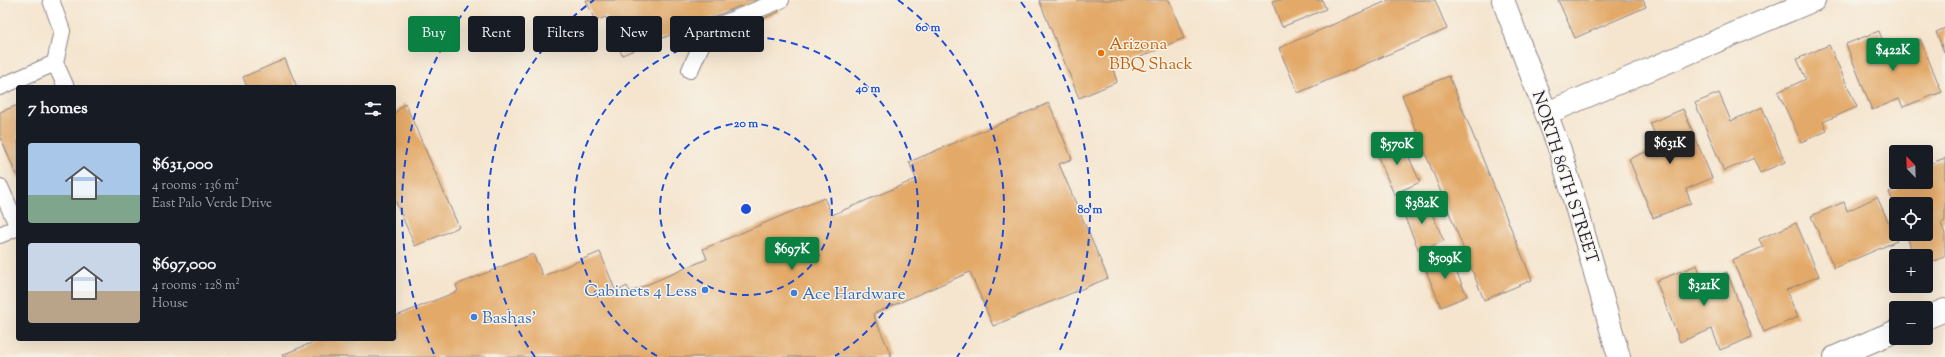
<!DOCTYPE html>
<html lang="en">
<head>
<meta charset="utf-8">
<style>
	body { margin:0; font-family:"Sorts Mill Goudy",serif; background:#242831; color:#f1f3f6; height:100vh; display:flex; flex-direction:column; font-size:15px; white-space:nowrap }
	* { box-sizing:border-box; margin:0 }
	p { font-size:13px; color:#9ea1a6 }
	.icon { flex:none; width:22px; height:22px; fill:none; stroke:currentColor; stroke-width:2; stroke-linecap:round; stroke-linejoin:round }
	.map { position:relative; flex:1; overflow:hidden }
	.details { position:absolute; left:16px; top:85px; width:380px; height:256px; display:flex; flex-direction:column; background:#171b24; border-radius:4px; box-shadow:0 4px 16px #0002 }
	.details>* { flex:none }
	.top-card { position:absolute; left:408px; top:16px; width:380px; height:36px; display:flex; gap:8px }
	.needle { width:26px; rotate:337deg }
	.fabs { position:absolute; left:1889px; top:145px; display:grid; gap:8px }
	.fabs a { display:grid; place-items:center; width:44px; height:44px; border-radius:4px; background:#171b24; box-shadow:0 4px 16px #0002; font-size:20px }
	.price { position:absolute; translate:-50% -34px; padding:0 9px; border-radius:4px; background:#0b8043; color:#fff; font-size:13px; line-height:26px; filter:drop-shadow(0 1px 2px #0008) }
	.price::after { content:''; position:absolute; left:50%; top:24px; width:12px; height:9px; margin-left:-6px; background:inherit; clip-path:polygon(0 0,100% 0,50% 100%) }
	.price.current { background:#222; color:#fff }
	ul { padding:0; list-style:none }
	li { display:flex; align-items:center; gap:12px; height:100px; padding:0 12px }
	li span { display:grid; place-items:center; flex:none; width:112px; height:80px; border-radius:4px; color:#555 }
	li>.icon { margin-inline-start:auto }
	span .icon { width:48px; height:48px; fill:#fffc; stroke-width:1 }
	li b { font-size:17px }
	h2 { display:flex; justify-content:space-between; align-items:center; height:48px; padding:0 12px; font-size:17px }
	.tag { padding:0 14px; border-radius:4px; background:#171b24; box-shadow:0 4px 16px #0002; font-size:14px; line-height:36px }
	.tag.current { background:#0b8043; color:#fff }
	.map>svg:first-child { display:block }
	.building { fill:#e3a967 }
	.lines { fill:none; stroke-linecap:round; stroke-linejoin:round }
	.lane-casing { stroke:#8c8485; stroke-width:18 }
	.street-casing { stroke:#8c8485; stroke-width:24 }
	.lane { stroke:#fff; stroke-width:16 }
	.street { stroke:#fff; stroke-width:22 }
	.ring { fill:none; stroke:#1d4ed8; stroke-width:2; stroke-dasharray:7 5 }
	.food-dot { fill:#e8710a; stroke:#f7f3e8; stroke-width:1.5 }
	.shop-dot { fill:#3f7fe0; stroke:#f7f3e8; stroke-width:1.5 }
	.labels { text-anchor:middle; stroke-width:3; stroke-linejoin:round; paint-order:stroke }
	.food-label { font-size:17px; fill:#c56008; stroke:#f7f3e8; text-anchor:start }
	.street-label { font-size:17px; fill:#22223b; stroke:#f7f3e8 }
	.shop-label { font-size:17px; fill:#366cbe; stroke:#f7f3e8; text-anchor:start }
	.centre { fill:#1d4ed8; stroke:#f7f3e8; stroke-width:2 }
	.ring-label { font-size:12px; text-anchor:middle; font-weight:bold; fill:#1d4ed8; stroke:#f7f3e8; stroke-width:3; stroke-linejoin:round; paint-order:stroke }
</style>
</head>
<body>
<div class="map">
<svg width="1945" height="357" viewBox="0 0 1945 357">
	<rect width="100%" height="100%" fill="#f7f3e8"/>
	<filter id="ink" filterUnits="userSpaceOnUse"><feTurbulence type="fractalNoise" baseFrequency=".025" numOctaves="2"/><feDisplacementMap in="SourceGraphic" scale="8" xChannelSelector="R" yChannelSelector="G"/><feConvolveMatrix kernelMatrix="1 2 1 2 8 2 1 2 1" color-interpolation-filters="sRGB"/></filter>
	<filter id="wash" filterUnits="userSpaceOnUse"><feTurbulence type="fractalNoise" baseFrequency=".012" numOctaves="4" result="noise"/><feDisplacementMap in="SourceGraphic" scale="16" xChannelSelector="R" yChannelSelector="G"/><feGaussianBlur stdDeviation="0.9" result="paint"/><feColorMatrix in="noise" values="0 0 0 0 0 0 0 0 0 0 0 0 0 0 0 0 0 1.4 0 .05"/><feComposite in="paint" operator="in"/></filter>
	<g filter="url(#wash)">
		<rect width="100%" height="100%" fill="#f5e5cf"/>
		<g id="blocks">
			<path class="building" d="M 586,0 L 774,0 L 779,12 L 748,25 L 740,6 L 622,55 L 606,17 L 595,21 Z
				M 1039,0 L 1169,0 L 1184,38 L 1113,69 L 1117,82 L 1079,98 Z
				M 1274,0 L 1322,0 L 1326,9 L 1282,27 L 1272,1 Z
				M 1389,0 L 1435,0 L 1447,29 L 1298,93 L 1279,48 Z
				M 1558,0 L 1643,0 L 1646,7 L 1575,38 Z
				M 1945,28 L 1945,54 L 1936,32 Z
				M 1879,31 L 1887,52 L 1920,39 L 1942,92 L 1903,107 L 1899,99 L 1872,110 L 1846,44 Z
				M 1829,45 L 1857,107 L 1823,122 L 1827,131 L 1801,142 L 1778,92 L 1806,79 L 1797,59 Z
				M 285,59 L 297,87 L 247,87 L 243,77 Z
				M 1449,76 L 1532,280 L 1484,300 L 1402,95 Z
				M 1719,93 L 1731,121 L 1762,107 L 1785,162 L 1760,173 L 1754,158 L 1724,171 L 1695,103 Z
				M 405,103 L 459,227 L 415,246 L 394,198 L 394,114 Z
				M 1049,103 L 1072,159 L 1059,164 L 1108,278 L 993,326 L 970,272 L 873,314 L 892,357 L 283,357 L 282,355 L 321,339 L 394,339 L 394,317 L 458,291 L 456,285 L 533,254 L 543,276 L 600,252 L 616,292 L 627,286 L 630,292 L 707,259 L 703,249 L 824,198 L 832,215 L 916,179 L 909,162 Z
				M 18,105 L 18,179 L 0,136 L 0,112 Z
				M 1683,109 L 1712,178 L 1686,189 L 1691,203 L 1653,218 L 1629,159 L 1660,146 L 1650,123 Z
				M 1401,139 L 1420,182 L 1394,194 L 1375,150 Z
				M 1945,158 L 1945,221 L 1941,223 L 1945,234 L 1945,257 L 1926,264 L 1926,256 L 1914,256 L 1906,234 L 1926,234 L 1926,204 L 1896,204 L 1896,209 L 1889,192 L 1916,182 L 1926,182 L 1926,165 Z
				M 1877,197 L 1897,241 L 1834,268 L 1811,216 L 1844,202 L 1847,211 Z
				M 1425,198 L 1444,241 L 1419,251 L 1401,208 Z
				M 1796,223 L 1819,276 L 1786,290 L 1798,317 L 1764,332 L 1732,260 L 1763,247 L 1759,239 Z
				M 1448,253 L 1467,296 L 1441,307 L 1423,263 Z
				M 1697,265 L 1703,282 L 1727,272 L 1752,337 L 1720,350 L 1712,329 L 1680,342 L 1656,281 Z"/>
		</g>
	</g>
	<g filter="url(#ink)">
		<use href="#blocks" fill-opacity="0" stroke="#8c8485" stroke-width="1"/>
		<g class="lines">
			<g class="lane-casing">
				<path id="lane" d="M 51,0 L 62,31 L 55,63 L 66,87
					M 690,70 L 708,30 L 781,0
					M 0,87 L 55,63
					M 0,187 L 18,227
					M 0,235 L 18,227"/>
			</g>
			<g class="street-casing">
				<path id="street" d="M 1503,0 L 1560,150 L 1619,357
					M 1547,113 L 1814,0
					M 1926,318 L 1945,310
					M 1835,357 L 1896,331"/>
			</g>
			<use href="#lane" class="lane"/>
			<use href="#street" class="street"/>
		</g>
	</g>
	<g class="ring">
		<circle cx="746" cy="209" r="86"/>
		<path d="M657 356A172 172 0 1 1 835 356"/>
		<path d="M535 357A258 258 0 0 1 594 0M898 0A258 258 0 0 1 957 357"/>
		<path d="M434 354A344 344 0 0 1 471 2M1021 2A344 344 0 0 1 1058 354"/>
	</g>
	<circle class="food-dot" cx="1101" cy="53" r="4"/>
	<g class="shop-dot">
		<circle cx="705" cy="290" r="4"/>
		<circle cx="794" cy="293" r="4"/>
		<circle cx="474" cy="317" r="4"/>
	</g>
	<g class="labels">
		<g class="food-label">
			<text x="1109" y="49">Arizona<tspan x="1109" dy="20">BBQ Shack</tspan></text>
		</g>
		<g class="street-label">
			<text transform="translate(1566 177) rotate(72)" y="6">NORTH 86TH STREET</text>
		</g>
		<g class="shop-label">
			<text x="697" y="296" text-anchor="end">Cabinets 4 Less</text>
			<text x="802" y="299">Ace Hardware</text>
			<text x="482" y="323">Bashas'</text>
		</g>
	</g>
	<circle cx="746" cy="209" r="6" class="centre"/>
	<g class="ring-label">
		<text x="928" y="31">60 m</text>
		<text x="868" y="92">40 m</text>
		<text x="746" y="127">20 m</text>
		<text x="1090" y="213">80 m</text>
	</g>
</svg>
<div class="fabs">
<a><svg class="needle" viewBox="-14 -14 28 28"><path d="M0-13l5 13h-10z" fill="#e53935"/><path d="M0 13l5-13h-10z" fill="#9ea1a6"/></svg></a>
<a><svg class="icon" aria-label="locate" viewBox="0 0 24 24"><circle cx="12" cy="12" r="6"/><path d="M12 2v4M12 18v4M2 12h4M18 12h4"/></svg></a>
<a>+</a>
<a>−</a>
</div>
<b class="price" style="left:1893px;top:72px">$422K</b>
<b class="price current" style="left:1670px;top:165px">$631K</b>
<b class="price" style="left:1397px;top:166px">$570K</b>
<b class="price" style="left:1422px;top:225px">$382K</b>
<b class="price" style="left:792px;top:271px">$697K</b>
<b class="price" style="left:1445px;top:280px">$509K</b>
<b class="price" style="left:1704px;top:307px">$321K</b>
<div class="top-card">
<a class="tag current">Buy</a>
<a class="tag">Rent</a>
<a class="tag">Filters</a>
<a class="tag">New</a>
<a class="tag">Apartment</a>
</div>
<section class="details">
<h2>7 homes<svg class="icon" aria-label="filters" viewBox="0 0 24 24"><path d="M4 7h16M4 17h16"/><circle cx="9" cy="7" r="2"/><circle cx="15" cy="17" r="2"/></svg></h2>
<ul>
<li><span style="background:linear-gradient(#a9c7e8 65%,#7fa58c 0)"><svg class="icon" aria-label="home" viewBox="0 0 24 24"><path d="M3 11l9-7 9 7M6 9v11h12V9"/></svg></span><div><b>$631,000</b><p>4 rooms · 136 m²</p><p>East Palo Verde Drive</p></div></li>
<li><span style="background:linear-gradient(#c9d6e8 60%,#b9a48a 0)"><svg class="icon" aria-label="home" viewBox="0 0 24 24"><path d="M3 11l9-7 9 7M6 9v11h12V9"/></svg></span><div><b>$697,000</b><p>4 rooms · 128 m²</p><p>House</p></div></li>
</ul>
</section>
</div>
</body>
</html>
